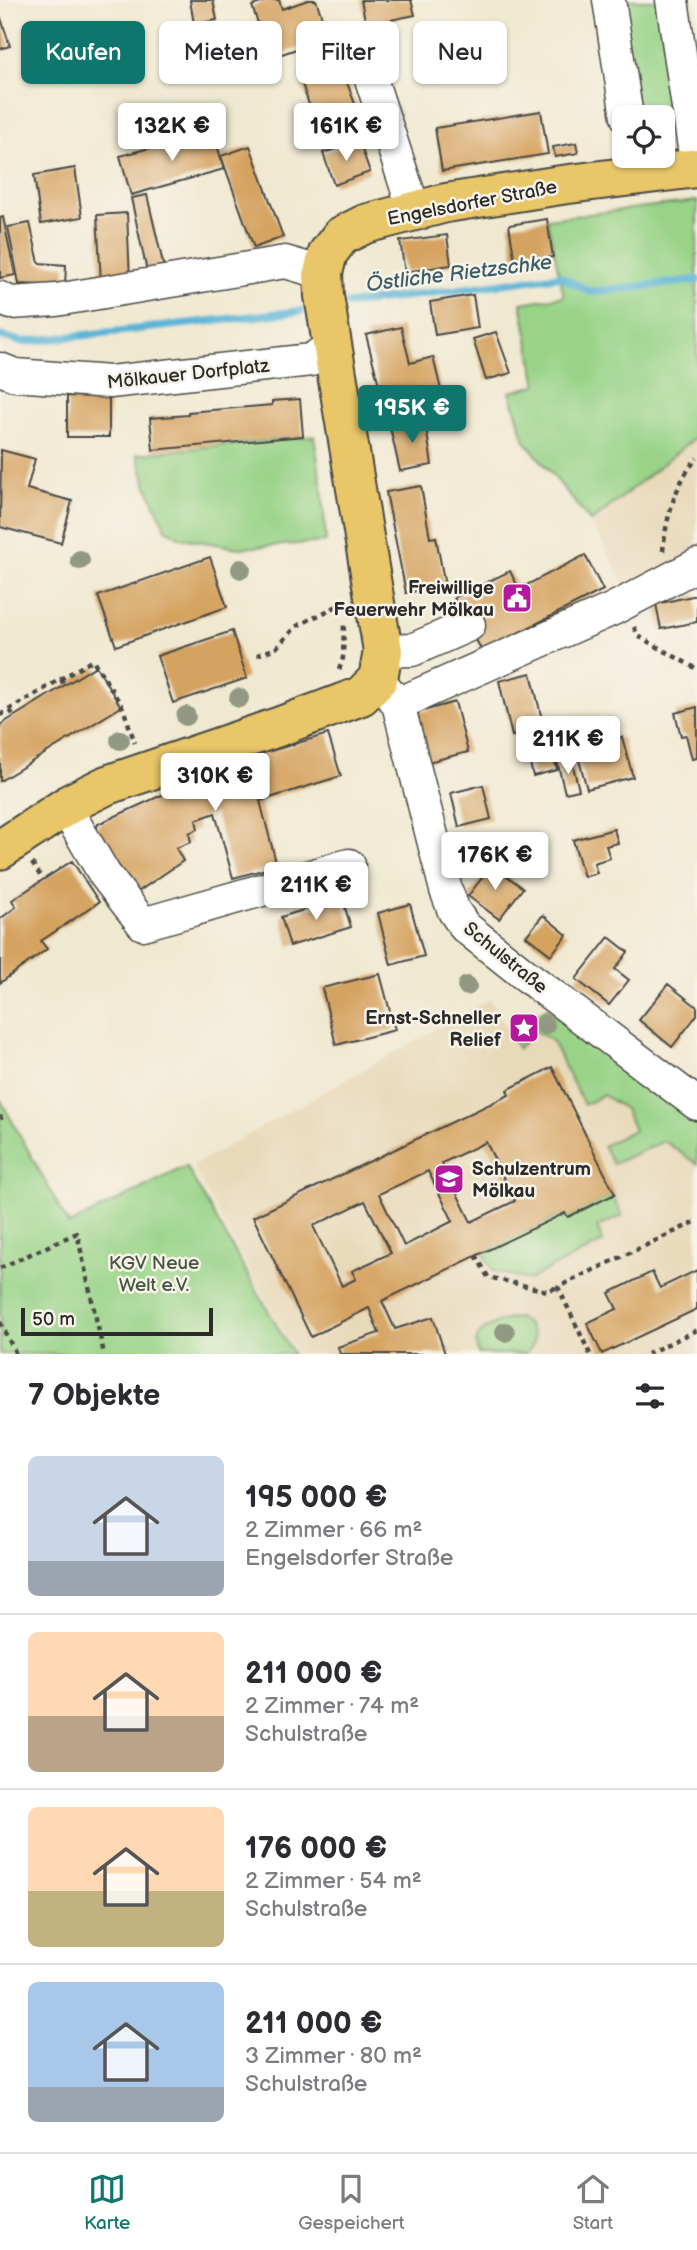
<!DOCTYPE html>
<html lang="de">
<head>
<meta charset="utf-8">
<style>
	body { margin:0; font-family:"Balsamiq Sans",sans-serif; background:#f2f2f3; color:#2b2b33; height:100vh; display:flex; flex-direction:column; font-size:26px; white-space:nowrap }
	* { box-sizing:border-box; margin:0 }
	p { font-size:23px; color:#7c7c81 }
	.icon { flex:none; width:38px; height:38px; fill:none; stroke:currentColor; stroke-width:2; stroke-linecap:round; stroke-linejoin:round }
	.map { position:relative; height:1354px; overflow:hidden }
	.side { display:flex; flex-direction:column; background:#fff; flex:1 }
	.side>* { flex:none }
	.banner { position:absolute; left:21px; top:21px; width:656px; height:63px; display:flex; gap:14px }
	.tools { position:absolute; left:612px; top:105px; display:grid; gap:14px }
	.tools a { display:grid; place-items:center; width:63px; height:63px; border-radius:10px; background:#fff; box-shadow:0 2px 5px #0004; font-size:35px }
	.scale { position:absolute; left:21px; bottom:18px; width:192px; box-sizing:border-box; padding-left:7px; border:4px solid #2b2b2b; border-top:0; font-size:19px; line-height:24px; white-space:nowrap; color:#2b2b2b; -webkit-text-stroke:5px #f7f3e8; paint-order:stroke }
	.price { position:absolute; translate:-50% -60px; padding:0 16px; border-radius:7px; background:#fff; color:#222; font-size:23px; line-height:46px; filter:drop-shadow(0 2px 4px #0008) }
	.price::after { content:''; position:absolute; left:50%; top:42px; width:21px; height:16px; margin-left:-10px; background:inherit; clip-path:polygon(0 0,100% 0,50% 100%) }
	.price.current { background:#0f766e; color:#fff }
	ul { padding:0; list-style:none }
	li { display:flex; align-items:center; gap:21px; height:175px; padding:0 28px }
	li+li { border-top:2px solid #e1e1e2 }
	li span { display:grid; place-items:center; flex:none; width:196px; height:140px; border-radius:10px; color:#555 }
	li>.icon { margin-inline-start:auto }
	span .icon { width:84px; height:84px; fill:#fffc; stroke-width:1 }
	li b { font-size:30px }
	h2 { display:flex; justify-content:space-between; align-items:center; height:84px; padding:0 28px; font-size:30px }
	.tag { padding:0 24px; border-radius:10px; background:#fff; box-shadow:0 2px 5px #0004; font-size:24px; line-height:63px }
	.tag.current { background:#0f766e; color:#fff }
	.tabs { display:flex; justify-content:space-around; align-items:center; height:98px; border-top:2px solid #e1e1e2; background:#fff; font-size:19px; color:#7c7c81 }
	.tabs a { display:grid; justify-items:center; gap:4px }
	.tabs .current { color:#0f766e }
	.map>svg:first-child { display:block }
	.built { fill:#e8d9ba }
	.green { fill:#98d387; stroke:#627f59; stroke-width:2 }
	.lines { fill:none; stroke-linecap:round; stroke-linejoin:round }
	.stream { stroke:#5ab4d7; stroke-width:8 }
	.building { fill:#d5a360; fill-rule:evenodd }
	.minor-casing { stroke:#494844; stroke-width:35 }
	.major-casing { stroke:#494844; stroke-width:42 }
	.path { stroke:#494844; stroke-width:4.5; stroke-dasharray:5 5; stroke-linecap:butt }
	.minor { stroke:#fff; stroke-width:32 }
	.major { stroke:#e9c769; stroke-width:38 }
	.tree { fill:#929882 }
	.labels { text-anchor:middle; stroke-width:5; stroke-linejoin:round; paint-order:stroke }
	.street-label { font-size:19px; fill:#2b2b2b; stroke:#f7f3e8 }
	.poi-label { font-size:19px; font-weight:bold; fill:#2b2b2b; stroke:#f7f3e8; text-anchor:end }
	.park-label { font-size:19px; fill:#465542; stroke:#f7f3e8 }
	.water-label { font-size:21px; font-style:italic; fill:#3b5b67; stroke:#f7f3e8 }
</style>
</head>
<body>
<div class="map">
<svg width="697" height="1354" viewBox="0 0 697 1354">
	<rect width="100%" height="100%" fill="#f7f3e8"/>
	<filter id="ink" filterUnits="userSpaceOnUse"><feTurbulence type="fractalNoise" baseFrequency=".0143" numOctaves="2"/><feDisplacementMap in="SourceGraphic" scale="14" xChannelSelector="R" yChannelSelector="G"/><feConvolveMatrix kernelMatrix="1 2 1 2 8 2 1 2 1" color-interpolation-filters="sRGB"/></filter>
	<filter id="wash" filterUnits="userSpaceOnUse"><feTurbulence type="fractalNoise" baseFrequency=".00686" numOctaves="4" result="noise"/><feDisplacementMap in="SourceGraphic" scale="28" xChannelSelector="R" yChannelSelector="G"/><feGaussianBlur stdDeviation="1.57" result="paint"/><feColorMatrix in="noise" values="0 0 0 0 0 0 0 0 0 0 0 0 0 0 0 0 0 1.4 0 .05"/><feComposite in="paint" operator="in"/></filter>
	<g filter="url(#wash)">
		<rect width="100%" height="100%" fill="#f0e9d1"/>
		<path class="built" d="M 697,436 L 697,554 L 629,592 L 591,522 Z
			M 490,999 L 508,1030 L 548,1008 L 697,1119 L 697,1354 L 296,1354 L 192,1166 Z"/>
		<path class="green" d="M 620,0 L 658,0 L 674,116 L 669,127 L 663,129 L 663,117 L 638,117 Z
			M 697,201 L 697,436 L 591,522 L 525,441 L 510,392 L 537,385 L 521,303 L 564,296 L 547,219 Z
			M 314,436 L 322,488 L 326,542 L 239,548 L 181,538 L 166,529 L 146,484 L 137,454 Z
			M 548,1008 L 697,1119 L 697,1164 L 664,1141 L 613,1164 L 603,1146 L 634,1130 L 625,1109 L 603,1095 L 584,1105 L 552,1041 L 534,1030 L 518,1049 L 508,1030 Z
			M 0,1099 L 69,1225 L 186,1166 L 293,1354 L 0,1354 Z
			M 612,1195 L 622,1216 L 597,1227 L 603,1242 L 528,1280 L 493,1271 L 483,1252 L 565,1213 L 568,1217 Z
			M 518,1318 C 534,1325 540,1344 524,1354 L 478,1354 C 478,1353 476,1343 476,1343 C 478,1326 505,1319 518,1318 Z"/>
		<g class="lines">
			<path class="stream" d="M 348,304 L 560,276 L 591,292 L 697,280
				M 0,336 L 23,342 L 301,311"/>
		</g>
		<g id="blocks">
			<path class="building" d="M 190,0 L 213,0 L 217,20 L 194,24 Z
				M 269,0 L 279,0 L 282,9 L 308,0 L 316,0 L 329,38 L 270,58 L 252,6 Z
				M 361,0 L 411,0 L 415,15 L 366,25 Z
				M 0,15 L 10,46 L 0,49 Z
				M 339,61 L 356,107 L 315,122 L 299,75 Z
				M 541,111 L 548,154 L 442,171 L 435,128 Z
				M 213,131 L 224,169 L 131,195 L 120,156 Z
				M 359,141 L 370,172 L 334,185 L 323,153 Z
				M 576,143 L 578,153 L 555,157 L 553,147 Z
				M 250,146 L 283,237 L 254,248 L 221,156 Z
				M 75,168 L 82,217 L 41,224 L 34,175 Z
				M 147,195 L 165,272 L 148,276 L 131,198 Z
				M 127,213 L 130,280 L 101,282 L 97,215 Z
				M 3,217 L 15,275 L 0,278 L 0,218 Z
				M 547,219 L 553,257 L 515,263 L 509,225 Z
				M 30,223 L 39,263 L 66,265 L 65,286 L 19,284 L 8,227 Z
				M 447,235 L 451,265 L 405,272 L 400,241 Z
				M 473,295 L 478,328 L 435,335 L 430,302 Z
				M 401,327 L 410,363 L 433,357 L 442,394 L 385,408 L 366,335 Z
				M 496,332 L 511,373 L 486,380 L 473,339 Z
				M 67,396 L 109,397 L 109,437 L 67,437 Z
				M 300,399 L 303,436 L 153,450 L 150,418 L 188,415 L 188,412 L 272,405 L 272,401 Z
				M 425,420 L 432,465 L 400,471 L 390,427 Z
				M 1,450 L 35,459 L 27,489 L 72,501 L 61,543 L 0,527 Z
				M 421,486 L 430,538 L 436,537 L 445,586 L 406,593 L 386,492 Z
				M 585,555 L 603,590 L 482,651 L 454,598 L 510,571 L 519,589 Z
				M 210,557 L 227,607 L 116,646 L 98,596 Z
				M 697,595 L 697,622 L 661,629 L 656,604 Z
				M 232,631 L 247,678 L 173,703 L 157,656 Z
				M 96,666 L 121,707 L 0,781 L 0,725 Z
				M 531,673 L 544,728 L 512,736 L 499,681 Z
				M 455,702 L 468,752 L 428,762 L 416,713 Z
				M 697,707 L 697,758 L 692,759 L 686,735 L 681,736 L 675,713 Z
				M 328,734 L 341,776 L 260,801 L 277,866 L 233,878 L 215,813 L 196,820 L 198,829 L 189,833 L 191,842 L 176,848 L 183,861 L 133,895 L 96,830 L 98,824 L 193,781 L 191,775 Z
				M 622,737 L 633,777 L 587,789 L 576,749 Z
				M 553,753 L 557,770 L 533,776 L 529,759 Z
				M 571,758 L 579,790 L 565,793 L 557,761 Z
				M 483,785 L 491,819 L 459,827 L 451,793 Z
				M 614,829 L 618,843 L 606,846 L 610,858 L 594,863 L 597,873 L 584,877 L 573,840 Z
				M 72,861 L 99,902 L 41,941 L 47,949 L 0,983 L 0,919 L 16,907 L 12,900 Z
				M 492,865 L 523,888 L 499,919 L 468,896 Z
				M 342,898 L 351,927 L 290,946 L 281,917 Z
				M 410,904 L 424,956 L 391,965 L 378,913 Z
				M 543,915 L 567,935 L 551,955 L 526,936 Z
				M 609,937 L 628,952 L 615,969 L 629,980 L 609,1005 L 576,979 Z
				M 380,974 L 395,1030 L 336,1045 L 322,988 Z
				M 668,984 L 697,1007 L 697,1015 L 672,1047 L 639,1020 Z
				M 552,1067 L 615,1194 L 568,1217 L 565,1213 L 382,1301 L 395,1329 L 433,1317 L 445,1354 L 340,1354 L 338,1347 L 379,1333 L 369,1308 L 311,1337 L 253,1217 L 509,1095 L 507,1090 ZM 486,1142 L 515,1201 L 471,1222 L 442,1163 ZM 428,1171 L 453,1221 L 404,1246 L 379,1194 ZM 365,1201 L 391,1253 L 352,1271 L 356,1279 L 342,1286 L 313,1226 Z
				M 697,1270 L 697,1309 L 602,1354 L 587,1323 L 617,1309 L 609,1293 L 652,1272 L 660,1288 Z"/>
		</g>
	</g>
	<g filter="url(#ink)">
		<use href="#blocks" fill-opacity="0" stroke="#494844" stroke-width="2"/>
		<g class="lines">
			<g class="minor-casing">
				<path id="minor" d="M 609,0 L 627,117
					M 672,0 L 697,168
					M 371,79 L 414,210
					M 0,298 L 11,303 L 56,300 L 285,262 L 323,273
					M 0,369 L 15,375 L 110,382 L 311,360 L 331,346
					M 383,651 L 412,650 L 469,625
					M 378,679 L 398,704 L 446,890 L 454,911 L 465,927 L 524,974 L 697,1104
					M 398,704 L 613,609 L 697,565
					M 65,807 L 105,875 L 143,924 L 349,865"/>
			</g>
			<g class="major-casing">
				<path id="major" d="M 0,850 L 71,803 L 107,785 L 278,727 L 361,696 L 378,679 L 383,651 L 324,296 L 323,273 L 328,253 L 341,236 L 365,224 L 446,203 L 561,185 L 697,168"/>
			</g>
			<path class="path" d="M 663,551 C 666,518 675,484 697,458
				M 634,627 L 638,636 L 697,669
				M 257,655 L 276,648 L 297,626 L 343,603
				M 339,670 L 343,658 L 344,623
				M 61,679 L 64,685
				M 10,710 L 14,716
				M 0,715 L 93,660 L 123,708 L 135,743
				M 32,863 L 43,880
				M 0,1118 L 3,1117
				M 476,1255 L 488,1277 L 547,1291 L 558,1287
				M 0,1268 L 77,1233 L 104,1354
				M 0,1322 L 16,1354
				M 590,1354 L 558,1287 L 697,1221
				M 647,1354 L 697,1330"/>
			<use href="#minor" class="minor"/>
			<use href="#major" class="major"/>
		</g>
		<g class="tree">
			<circle cx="80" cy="560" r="10"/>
			<circle cx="241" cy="569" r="10"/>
			<circle cx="239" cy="698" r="10"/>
			<circle cx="186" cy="716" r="10"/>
			<circle cx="120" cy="740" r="10"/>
			<circle cx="467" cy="986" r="10"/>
			<circle cx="545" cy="1025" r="10"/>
			<circle cx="505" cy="1332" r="10"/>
		</g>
	</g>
	<defs>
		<g id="civic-square" transform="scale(1.575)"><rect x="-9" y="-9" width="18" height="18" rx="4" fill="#b5179e" stroke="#f7f3e8"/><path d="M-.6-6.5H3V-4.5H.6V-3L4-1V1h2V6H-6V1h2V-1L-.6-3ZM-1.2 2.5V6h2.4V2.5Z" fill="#fff"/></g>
		<g id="sight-square" transform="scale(1.575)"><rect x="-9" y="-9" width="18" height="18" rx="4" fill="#b5179e" stroke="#f7f3e8"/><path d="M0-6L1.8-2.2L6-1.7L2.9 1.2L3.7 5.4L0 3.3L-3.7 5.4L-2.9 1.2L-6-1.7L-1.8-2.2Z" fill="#fff"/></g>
		<g id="school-square" transform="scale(1.575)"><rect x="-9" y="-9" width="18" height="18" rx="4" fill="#b5179e" stroke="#f7f3e8"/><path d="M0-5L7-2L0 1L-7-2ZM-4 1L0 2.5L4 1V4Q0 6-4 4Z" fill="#fff"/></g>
	</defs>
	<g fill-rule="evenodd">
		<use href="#civic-square" x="517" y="598"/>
		<use href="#sight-square" x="524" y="1028"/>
		<use href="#school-square" x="449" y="1179"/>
	</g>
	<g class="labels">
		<g class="street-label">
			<text transform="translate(472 202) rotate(-11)" y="7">Engelsdorfer Straße</text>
			<text transform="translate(188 373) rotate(-6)" y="7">Mölkauer Dorfplatz</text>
			<text transform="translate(506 957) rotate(39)" y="7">Schulstraße</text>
		</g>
		<g class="poi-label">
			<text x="494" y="594">Freiwillige<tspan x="494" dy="22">Feuerwehr Mölkau</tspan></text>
			<text x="501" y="1024">Ernst-Schneller<tspan x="501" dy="22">Relief</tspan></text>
			<text x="472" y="1175" text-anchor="start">Schulzentrum<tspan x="472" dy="22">Mölkau</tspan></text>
		</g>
		<g class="park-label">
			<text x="154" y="1269">KGV Neue<tspan x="154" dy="22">Welt e.V.</tspan></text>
		</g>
		<g class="water-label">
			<text transform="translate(459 273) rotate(-7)" y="7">Östliche Rietzschke</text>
		</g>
	</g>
</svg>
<div class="tools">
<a><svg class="icon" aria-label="locate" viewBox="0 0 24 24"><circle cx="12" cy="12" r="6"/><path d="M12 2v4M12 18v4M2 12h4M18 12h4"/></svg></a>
</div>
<div class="scale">50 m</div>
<b class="price" style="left:172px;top:163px">132K €</b>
<b class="price" style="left:346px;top:163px">161K €</b>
<b class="price current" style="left:412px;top:445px">195K €</b>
<b class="price" style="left:568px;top:776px">211K €</b>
<b class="price" style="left:215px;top:813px">310K €</b>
<b class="price" style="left:495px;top:892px">176K €</b>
<b class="price" style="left:316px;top:922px">211K €</b>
<div class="banner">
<a class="tag current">Kaufen</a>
<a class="tag">Mieten</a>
<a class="tag">Filter</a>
<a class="tag">Neu</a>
</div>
</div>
<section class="side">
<h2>7 Objekte<svg class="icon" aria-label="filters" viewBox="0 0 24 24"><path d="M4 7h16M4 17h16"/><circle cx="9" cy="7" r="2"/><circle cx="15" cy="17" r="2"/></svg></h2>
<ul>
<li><span style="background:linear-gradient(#c9d6e8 75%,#9aa5b1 0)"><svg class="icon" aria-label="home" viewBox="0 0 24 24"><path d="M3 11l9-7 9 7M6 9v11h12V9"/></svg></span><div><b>195 000 €</b><p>2 Zimmer · 66 m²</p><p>Engelsdorfer Straße</p></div></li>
<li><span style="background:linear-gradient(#ffd9b3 60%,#b9a48a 0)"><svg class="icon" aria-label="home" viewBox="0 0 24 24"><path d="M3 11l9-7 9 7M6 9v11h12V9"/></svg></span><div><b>211 000 €</b><p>2 Zimmer · 74 m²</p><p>Schulstraße</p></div></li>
<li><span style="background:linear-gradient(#ffd9b3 60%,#c2b280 0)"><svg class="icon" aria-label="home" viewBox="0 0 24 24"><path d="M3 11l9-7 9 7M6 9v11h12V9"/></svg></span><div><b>176 000 €</b><p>2 Zimmer · 54 m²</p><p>Schulstraße</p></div></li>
<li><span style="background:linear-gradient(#a9c7e8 75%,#9aa5b1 0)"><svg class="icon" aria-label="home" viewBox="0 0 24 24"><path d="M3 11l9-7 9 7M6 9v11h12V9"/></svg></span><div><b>211 000 €</b><p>3 Zimmer · 80 m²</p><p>Schulstraße</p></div></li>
</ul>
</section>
<nav class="tabs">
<a class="current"><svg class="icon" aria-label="map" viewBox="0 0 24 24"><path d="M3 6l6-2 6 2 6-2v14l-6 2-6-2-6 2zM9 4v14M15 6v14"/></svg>Karte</a>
<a><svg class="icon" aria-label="saved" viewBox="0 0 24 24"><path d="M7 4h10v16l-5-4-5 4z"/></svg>Gespeichert</a>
<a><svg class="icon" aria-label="home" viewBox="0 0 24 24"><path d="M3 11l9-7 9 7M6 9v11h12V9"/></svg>Start</a>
</nav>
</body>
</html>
